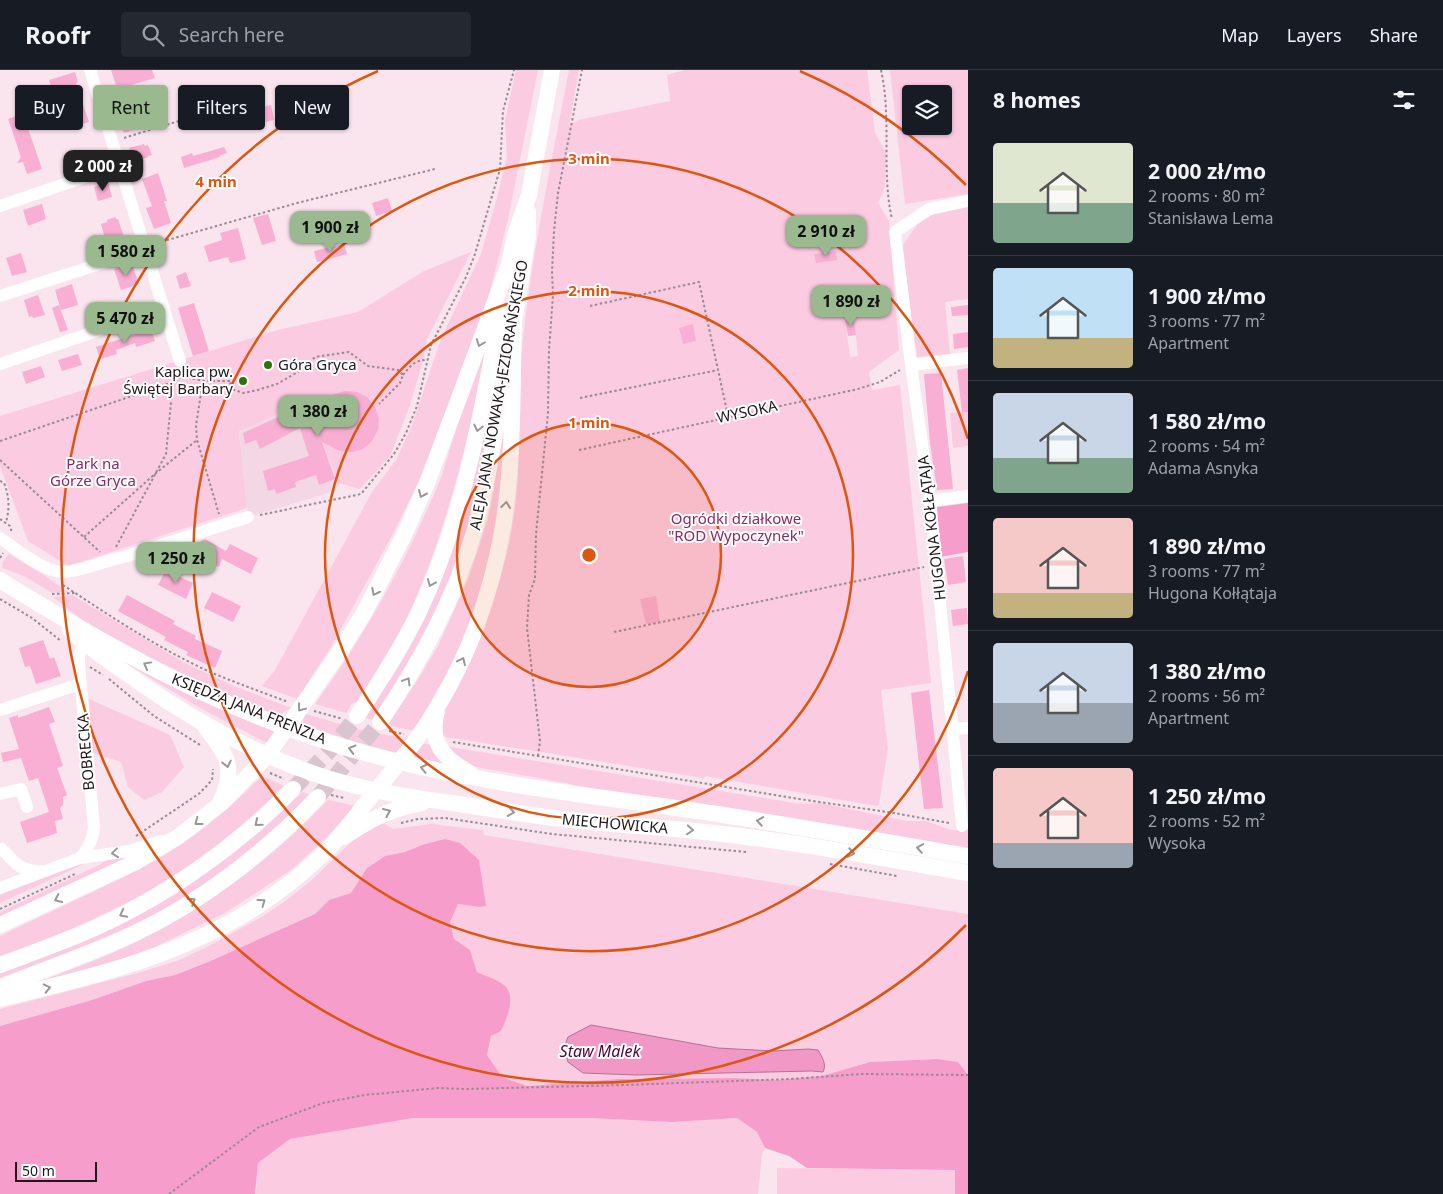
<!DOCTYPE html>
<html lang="en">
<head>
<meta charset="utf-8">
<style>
	body { margin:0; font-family:"Noto Sans",sans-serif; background:#242831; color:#f1f3f6; height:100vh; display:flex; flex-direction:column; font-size:19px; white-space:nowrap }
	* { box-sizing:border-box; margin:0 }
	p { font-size:16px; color:#9ea1a6 }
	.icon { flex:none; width:28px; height:28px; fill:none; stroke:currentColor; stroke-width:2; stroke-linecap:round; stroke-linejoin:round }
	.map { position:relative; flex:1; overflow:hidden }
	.panel { display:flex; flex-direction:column; background:#171b24; width:475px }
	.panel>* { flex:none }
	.guide { position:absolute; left:15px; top:15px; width:475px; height:45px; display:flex; gap:10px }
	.buttons { position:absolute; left:902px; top:15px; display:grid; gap:10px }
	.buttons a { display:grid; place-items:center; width:50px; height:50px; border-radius:5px; background:#171b24; box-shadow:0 1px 4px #0004; font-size:25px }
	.scale { position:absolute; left:15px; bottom:12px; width:82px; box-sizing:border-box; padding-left:5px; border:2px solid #1f181b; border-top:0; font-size:14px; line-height:18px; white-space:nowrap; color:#1f181b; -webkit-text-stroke:4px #fff; paint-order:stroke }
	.price { position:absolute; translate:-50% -42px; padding:0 11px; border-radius:10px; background:#9ab98e; color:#111; font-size:16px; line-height:32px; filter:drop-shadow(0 1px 2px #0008) }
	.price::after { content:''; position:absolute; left:50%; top:30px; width:15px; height:11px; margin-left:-8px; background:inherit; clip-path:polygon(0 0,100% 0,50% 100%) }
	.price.on { background:#222; color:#fff }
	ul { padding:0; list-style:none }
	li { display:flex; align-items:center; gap:15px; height:125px; padding:0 25px }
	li+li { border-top:1px solid #363941 }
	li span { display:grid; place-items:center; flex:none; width:140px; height:100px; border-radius:5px; color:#555 }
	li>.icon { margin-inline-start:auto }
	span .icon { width:60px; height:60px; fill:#fffc; stroke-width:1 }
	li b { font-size:21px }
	h2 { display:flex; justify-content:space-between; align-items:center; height:60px; padding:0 25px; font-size:21px }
	.chip { padding:0 18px; border-radius:5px; background:#171b24; box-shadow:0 1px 4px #0004; font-size:18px; line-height:45px }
	.chip.on { background:#9ab98e; color:#111 }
	header { display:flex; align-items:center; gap:30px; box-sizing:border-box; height:70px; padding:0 25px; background:#171b24; border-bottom:1px solid #363941 }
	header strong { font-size:24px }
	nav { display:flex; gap:28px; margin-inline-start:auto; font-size:18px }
	.search { width:350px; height:45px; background:#242831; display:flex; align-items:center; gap:12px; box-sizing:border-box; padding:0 18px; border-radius:5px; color:#9ea1a6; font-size:19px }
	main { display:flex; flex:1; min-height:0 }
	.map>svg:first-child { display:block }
	.built { fill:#f4d7e5 }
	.green { fill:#fbcbe2; fill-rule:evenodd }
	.forest { fill:#f79dcb }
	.water { fill:#f298c6; stroke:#b37293 }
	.building { fill:#f8afd3 }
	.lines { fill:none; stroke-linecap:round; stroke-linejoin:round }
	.major-tunnel { stroke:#d9c5ce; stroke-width:16; stroke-dasharray:16 8; stroke-linecap:butt }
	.path { stroke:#998a91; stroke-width:2; stroke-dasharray:2.5 2.5; stroke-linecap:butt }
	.minor { stroke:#fff; stroke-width:12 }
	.major { stroke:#fff; stroke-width:16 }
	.oneway { stroke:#9a9798 }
	.ring { fill:none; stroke:#de560d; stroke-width:2.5 }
	.poi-dot { fill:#30720e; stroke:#fff; stroke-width:2 }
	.labels { text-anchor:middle; stroke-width:4; stroke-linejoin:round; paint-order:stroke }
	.poi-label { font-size:15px; fill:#1f181b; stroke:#fff; text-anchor:start }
	.street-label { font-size:15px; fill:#1f181b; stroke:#fff }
	.park-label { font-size:15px; fill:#8f2966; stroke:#fff }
	.water-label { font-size:16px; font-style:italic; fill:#520236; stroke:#fff }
	.centre { fill:#de560d; stroke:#fff; stroke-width:2.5 }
	.ring-label { font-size:15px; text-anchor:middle; font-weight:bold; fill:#de560d; stroke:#fff; stroke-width:4; stroke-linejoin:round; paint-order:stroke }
</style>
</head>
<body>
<header>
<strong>Roofr</strong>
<div class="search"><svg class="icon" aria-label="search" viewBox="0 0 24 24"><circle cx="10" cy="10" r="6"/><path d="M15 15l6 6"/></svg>Search here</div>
<nav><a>Map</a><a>Layers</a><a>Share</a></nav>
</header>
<main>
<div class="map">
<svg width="968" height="1124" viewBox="0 0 968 1124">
	<rect width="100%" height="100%" fill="#fae4ee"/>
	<path class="built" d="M 307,332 L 339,413 L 335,421 L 248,447 L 239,361 Z"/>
	<path class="green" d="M 516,0 L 538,0 L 508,149 L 486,237 L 418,413 L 394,462 L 331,577 L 297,629 L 262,616 L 275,600 L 372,422 L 396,390 L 411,358 L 441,269 L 481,184 L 497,128 L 507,87 L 505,50 Z
		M 569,0 L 579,0 L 569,56 L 578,50 L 670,31 L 667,5 L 685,0 L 867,0 L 875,63 L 886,82 L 885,117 L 878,133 L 889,151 L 899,280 L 869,302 L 872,320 L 900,315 L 931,613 L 881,620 L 888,679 L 879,734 L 877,736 L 705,706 L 704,708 L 440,666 L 441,641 L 448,632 L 449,633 C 482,568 508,503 516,430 C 522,376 516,322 523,268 C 533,178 552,89 569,0 ZM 854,246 L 858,286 L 850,287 L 845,249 Z
		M 890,0 L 968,0 L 968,124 L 905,134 ZM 911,24 L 944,24 L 944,56 L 911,56 Z
		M 968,136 L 968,229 L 945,232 L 950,284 L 917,287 L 902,176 L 919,152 L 938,142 Z
		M 471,182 L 427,269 L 423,291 L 409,338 L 390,386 L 360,419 L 339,413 L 307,332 L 239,361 L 247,438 L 68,496 L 28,471 L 0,396 L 0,346 L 278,260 L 358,242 L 424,201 Z
		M 505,265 L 489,374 L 466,462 L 452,503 L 421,572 L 373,650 L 363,647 C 374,630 388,614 399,596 C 424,554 443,509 458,462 L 503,266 Z
		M 487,275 L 490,275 C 464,382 441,492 386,589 C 377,604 366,619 356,633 L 353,632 L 346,643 L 315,634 C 365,566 405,493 438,415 C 446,396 450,376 457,357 C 466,329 477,302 487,275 Z
		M 968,341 L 968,376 L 953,378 L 950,343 Z
		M 504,353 L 502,429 L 481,525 L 446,609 L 416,661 L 392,656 L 389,653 L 419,608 L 438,576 L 469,507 L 488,449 L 494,419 L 499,375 Z
		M 9,484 L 44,505 L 68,522 L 52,523 L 24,506 L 2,498 L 3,492 Z
		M 72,525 L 183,592 L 234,616 L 291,638 L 282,643 L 267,644 L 164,598 L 81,549 L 53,527 Z
		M 91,572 L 275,660 L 268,672 L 265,672 L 200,638 Z
		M 89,629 L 170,665 L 184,697 L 162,722 L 144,730 L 128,717 L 121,692 L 90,682 Z
		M 306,644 L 357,659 L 410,670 L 400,684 L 394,685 L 301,654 Z
		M 419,673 L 434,675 L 448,696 L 410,688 Z
		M 444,676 L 801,734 L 820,733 L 907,751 L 926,751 L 951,760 L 968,760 L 968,780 L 606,724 L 566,713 L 471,696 Z
		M 264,707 L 284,716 L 273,726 L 274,729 C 247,752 220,777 190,796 C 131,835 66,863 0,886 L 0,866 C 51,841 104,818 154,791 C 193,770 227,740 259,709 Z
		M 302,722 L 311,725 C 264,769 214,812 157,843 C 107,871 53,889 0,910 L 0,902 L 223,791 L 262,760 Z
		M 328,730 L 356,736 L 323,771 L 291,800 L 223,844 L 136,886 L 39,912 C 78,897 119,882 156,862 C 220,828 277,783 328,730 Z
		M 382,752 L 393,759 L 431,754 L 483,760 L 484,765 L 968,844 L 968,1005 L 958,992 L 937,989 L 870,992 L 822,1006 L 777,1010 L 735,1008 L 618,1009 L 527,1016 L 502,1007 L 487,985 L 503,914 L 477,902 L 470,880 L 454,869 L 450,852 L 458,834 L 480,837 L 485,836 L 479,790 L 422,775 L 405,782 L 385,786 L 367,798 L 351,823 L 329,830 L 315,844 L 207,892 L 175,905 L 146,911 L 92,930 L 0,956 L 0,939 L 138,903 L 179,890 L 207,877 L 263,846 L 284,832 L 313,809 L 352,771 ZM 591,955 L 718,978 L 773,981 L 808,979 L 823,1002 L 812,1001 L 636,1005 L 583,1003 Z
		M 126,787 L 123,791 L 0,847 L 0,842 L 101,794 L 108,789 Z
		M 86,793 L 0,833 L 0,825 L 42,806 Z
		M 413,1048 L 591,1048 L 672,1052 L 737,1048 L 757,1062 L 765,1078 L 762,1084 L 758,1124 L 256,1124 L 258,1093 L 290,1069 Z
		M 777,1098 L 955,1100 L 955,1124 L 777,1124 Z"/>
	<path class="forest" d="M 968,433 L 968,482 L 940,487 L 937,437 Z
		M 445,769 L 460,773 L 479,790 L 486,836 L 480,837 L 458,834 L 450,852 L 454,869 L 470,880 L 477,902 C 485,906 497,909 504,915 C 517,926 507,948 501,961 L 491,966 L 487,985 L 502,1007 L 527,1016 L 618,1009 L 735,1008 L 777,1010 L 822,1006 L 870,992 L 937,989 L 958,992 L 968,1005 L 968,1124 L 955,1124 L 955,1100 L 807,1098 L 789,1086 L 765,1078 L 757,1062 L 737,1048 L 672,1052 L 591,1048 L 413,1048 L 290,1069 L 258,1093 L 255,1124 L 0,1124 L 0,956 L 92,930 L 146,911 L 175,905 L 208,892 L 315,844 L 329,830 L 351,823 L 367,798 L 385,786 L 405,782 L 422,775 Z"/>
	<path class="water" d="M 591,955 L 718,978 L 773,981 L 808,979 L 818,980 C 822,987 827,994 823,1002 L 812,1001 L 636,1005 L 583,1003 L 568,992 L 564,978 L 568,967 Z"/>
	<path class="building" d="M 111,0 L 152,0 L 155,8 L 131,15 L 136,32 L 163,23 L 167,33 L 153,38 L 155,44 L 138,50 L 140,58 L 124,63 L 109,18 L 116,15 Z
		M 75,2 L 78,12 L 76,13 L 89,52 L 73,57 L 60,18 L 52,20 L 49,10 Z
		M 305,32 L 310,48 L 301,51 L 296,34 Z
		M 271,35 L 274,50 L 260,53 L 256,38 Z
		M 23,44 L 42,99 L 27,104 L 23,92 L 17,93 L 21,87 L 8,49 Z
		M 144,74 L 145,76 L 148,75 L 152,85 L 148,86 L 148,87 L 134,92 L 129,78 Z
		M 224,77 L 227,83 L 219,86 L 220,87 L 184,98 L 181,87 L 192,83 L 193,86 Z
		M 158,103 L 167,131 L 164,131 L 171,153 L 154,159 L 146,138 L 152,136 L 142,109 Z
		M 108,112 L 112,127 L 98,131 L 94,117 Z
		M 388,128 L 392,141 L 376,146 L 372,133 Z
		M 42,134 L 46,149 L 28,156 L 23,140 Z
		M 268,144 L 276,171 L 262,175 L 253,148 Z
		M 115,147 L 116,149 L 118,149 L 124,167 L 106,172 L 101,154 L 107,152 L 107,150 Z
		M 831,155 L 833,165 L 820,167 L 818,157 Z
		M 238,158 L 246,189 L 230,193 L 228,187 L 209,192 L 204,176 L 222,170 L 220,163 Z
		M 344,174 L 347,184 L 317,192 L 314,181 Z
		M 836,181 L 837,190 L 816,193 L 814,184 Z
		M 21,183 L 27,202 L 12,206 L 6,188 Z
		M 132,194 L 139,214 L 121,220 L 114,199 Z
		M 186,202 L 191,216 L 180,219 L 176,206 Z
		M 72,214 L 78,235 L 61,240 L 55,220 Z
		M 38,225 L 45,245 L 33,248 L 32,246 L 29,247 L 24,230 Z
		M 194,233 L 209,281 L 193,286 L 178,238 Z
		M 59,235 L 68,260 L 60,262 L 52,238 Z
		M 968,235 L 968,245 L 952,246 L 951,237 Z
		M 854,249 L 856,265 L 848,266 L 845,250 Z
		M 693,254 L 696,271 L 683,274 L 679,258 Z
		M 151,259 L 155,271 L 136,277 L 135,273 L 116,280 L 117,284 L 100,289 L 96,277 Z
		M 968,262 L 968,277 L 954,279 L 953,264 Z
		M 78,284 L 82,295 L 62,301 L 58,290 Z
		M 41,296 L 45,307 L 26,314 L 22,302 Z
		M 968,298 L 968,342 L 962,342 L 957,300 Z
		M 941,303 L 953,419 L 937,420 L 930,373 L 924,304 Z
		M 345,321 L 357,322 L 367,327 L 375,337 L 379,348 L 378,360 L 372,371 L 363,379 L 352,382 L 340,381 L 322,372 L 335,409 L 319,415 L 316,405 L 295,412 L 296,417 L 276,424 L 275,419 L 268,421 L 263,401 L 309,386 L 300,358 L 260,379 L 256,370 L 245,374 L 243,363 L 307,334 L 314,351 L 324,332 L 333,325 Z
		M 205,469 L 226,481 L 230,474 L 258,488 L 251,504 L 222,489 L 219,497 L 194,484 L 201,471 Z
		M 963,486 L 966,512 L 948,515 L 944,489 Z
		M 166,500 L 193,513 L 186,529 L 158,515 Z
		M 212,522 L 241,536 L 233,552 L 204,538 Z
		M 127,525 L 175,551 L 173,554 L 196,566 L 195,569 L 222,581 L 215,598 L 186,585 L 188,582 L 164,570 L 166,567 L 118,541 Z
		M 656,526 L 660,552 L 646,554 L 640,529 Z
		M 967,538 L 968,554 L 953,556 L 951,540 Z
		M 43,570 L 50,589 L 54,587 L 61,606 L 36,614 L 30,596 L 25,597 L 19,578 Z
		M 929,620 L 943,738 L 924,739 L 911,623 Z
		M 49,637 L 55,652 L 49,654 L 63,696 L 57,698 L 67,725 L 63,727 L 63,735 L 60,738 L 63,749 L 55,751 L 57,763 L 27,773 L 20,752 L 49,742 L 38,708 L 29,711 L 21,688 L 3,692 L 1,683 L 19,679 L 9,648 L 18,645 L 18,648 Z"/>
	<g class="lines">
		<path class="major-tunnel" d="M 293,719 L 330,680 L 357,646
			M 318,727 L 380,652"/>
		<path class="path" d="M 881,0 C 892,49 881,101 892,149
			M 124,68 L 250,29
			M 157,173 L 297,133 L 435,99
			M 590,236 L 699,212 L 728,346
			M 403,305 C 410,296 416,289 428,290
			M 183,306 L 203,311 L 231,311 L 229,318 L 243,323 L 258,320 L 277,314 L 303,299 L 315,287 L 349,282 L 368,296 L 398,300 L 403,305 L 400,313 L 379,334
			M 203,311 L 196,355 L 197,370 L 219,444
			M 580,328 L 718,300
			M 0,371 L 173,312
			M 579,380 L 858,319 L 880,312 L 900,300
			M 0,390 L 100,482
			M 0,411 L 4,413 C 9,425 10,439 6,452
			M 260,445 L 361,424 L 394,384 L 406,363 L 417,336 L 431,275 L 466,207 L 475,184 L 500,99 L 503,41 L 514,0
			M 0,449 L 10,456 L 12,463
			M 84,467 L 156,403 L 197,370
			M 116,477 L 166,384 L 173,312 L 183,306 L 183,303
			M 0,488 L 3,483
			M 63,515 C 110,546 158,578 210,602 C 236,613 262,622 288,632
			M 52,524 L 75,523
			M 0,529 L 32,548 L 61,571
			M 614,562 L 924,497
			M 90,597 L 103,605
			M 109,609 L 154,646 L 200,675
			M 314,641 L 343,649
			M 389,661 L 404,664
			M 453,672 L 799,729 L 894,743 L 949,753
			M 538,686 L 540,671 L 527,558 L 529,525 L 535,509 L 536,464 L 548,343 L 549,280 L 553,225 L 552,202 L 554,161 L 558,123 L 582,0
			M 270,703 L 284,709
			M 331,725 L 344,728
			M 401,753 L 418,749 L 445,748 L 552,764 L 746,782
			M 136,766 L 200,723 L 212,710 L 213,699
			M 830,794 L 897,806
			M 0,839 L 75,804
			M 169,1124 L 259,1057 L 323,1033 L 365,1025 L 438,1018 L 466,1019 L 624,1015 L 790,1009 L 862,1004 L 968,1005"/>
		<path class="minor" d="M 90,0 L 180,291
			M 0,136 L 120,95
			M 0,226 L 146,179
			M 0,294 L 164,238
			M 911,295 L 968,288
			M 930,431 L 968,426
			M 0,468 C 16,479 45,503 64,502 C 80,502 106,490 124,487 L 248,447
			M 0,640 L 80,614
			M 953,659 L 968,658
			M 0,724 L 21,719 L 27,737
			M 962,756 L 930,431 L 911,295 L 895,162 L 929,139 L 968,131
			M 0,780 L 2,779 C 16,794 19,800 40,801
			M 80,788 C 89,777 93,770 94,757 L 79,596 L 79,585 L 85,573
			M 0,818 L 80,788 L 129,781 L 162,771"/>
		<path class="major" d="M 507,205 L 515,165 L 529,125 L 552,0
			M 512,264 L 528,166 L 528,142
			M 0,510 C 108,577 221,640 344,677 C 450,709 561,722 670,737 C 770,751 869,769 968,786
			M 70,560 C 91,580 115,595 139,612 C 197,653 256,685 324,707 C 368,721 414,728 459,734 C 497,740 534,746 572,750 C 616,755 661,757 705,762 C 793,771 881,788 968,803
			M 437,641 C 428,672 444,689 470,703
			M 357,646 C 379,613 400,580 418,544 C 463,450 481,346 500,244
			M 380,652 C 420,592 455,529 475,459 C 489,411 495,359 504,310
			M 206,658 C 227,685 236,697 221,731
			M 344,767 C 369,750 392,738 422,733
			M 0,855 L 136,792 L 179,766 L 223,732 L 267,686 L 339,583 L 364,543 L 405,463 L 428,411 L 509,194
			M 0,895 C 29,884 58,874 86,862 C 164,828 233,779 293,719
			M 0,917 C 45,899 91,884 135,863 C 202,832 267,781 318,727
			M 0,929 C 69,912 138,897 203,866 C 249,845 295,813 330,777 C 346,760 360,740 375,722 C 398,694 421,666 439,634 C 471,581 491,522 502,462 C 514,396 512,321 514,254"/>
	</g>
	<defs><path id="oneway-chevron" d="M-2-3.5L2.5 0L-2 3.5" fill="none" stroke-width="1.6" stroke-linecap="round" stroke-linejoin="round" transform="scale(1.25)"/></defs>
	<g class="oneway">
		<use href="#oneway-chevron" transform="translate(480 273) rotate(111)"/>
		<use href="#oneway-chevron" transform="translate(478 358) rotate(103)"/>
		<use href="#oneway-chevron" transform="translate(422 424) rotate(114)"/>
		<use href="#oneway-chevron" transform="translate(506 435) rotate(-83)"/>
		<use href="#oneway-chevron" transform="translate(431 513) rotate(112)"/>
		<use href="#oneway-chevron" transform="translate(375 522) rotate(117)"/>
		<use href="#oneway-chevron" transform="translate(462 591) rotate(-65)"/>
		<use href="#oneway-chevron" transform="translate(147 595) rotate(-151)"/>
		<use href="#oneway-chevron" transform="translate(407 611) rotate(-59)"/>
		<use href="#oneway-chevron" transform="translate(301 638) rotate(127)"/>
		<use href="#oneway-chevron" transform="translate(352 679) rotate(-164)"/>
		<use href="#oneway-chevron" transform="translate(227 694) rotate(78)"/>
		<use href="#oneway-chevron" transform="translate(424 698) rotate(-168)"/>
		<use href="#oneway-chevron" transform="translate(387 742) rotate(-23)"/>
		<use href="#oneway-chevron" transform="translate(511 742) rotate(9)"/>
		<use href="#oneway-chevron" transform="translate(760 751) rotate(-171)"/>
		<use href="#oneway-chevron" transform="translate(198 752) rotate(143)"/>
		<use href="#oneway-chevron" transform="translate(258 753) rotate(140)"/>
		<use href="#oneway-chevron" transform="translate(690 760) rotate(5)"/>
		<use href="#oneway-chevron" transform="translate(920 778) rotate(-171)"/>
		<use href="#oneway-chevron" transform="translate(115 783) rotate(173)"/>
		<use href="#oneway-chevron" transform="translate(851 783) rotate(10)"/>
		<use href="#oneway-chevron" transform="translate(58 829) rotate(155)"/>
		<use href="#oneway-chevron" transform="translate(192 831) rotate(-33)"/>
		<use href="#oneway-chevron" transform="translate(262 832) rotate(-36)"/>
		<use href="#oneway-chevron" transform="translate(123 844) rotate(153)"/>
		<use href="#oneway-chevron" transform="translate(47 918) rotate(-13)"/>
	</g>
	<circle cx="589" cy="485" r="132" fill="#de560d" fill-opacity=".12"/>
	<g class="ring">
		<circle cx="589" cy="485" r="132"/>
		<circle cx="589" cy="485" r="264"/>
		<path d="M968 601A396 396 0 1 1 968 369"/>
		<path d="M966 855A528 528 0 1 1 378 1M800 1A528 528 0 0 1 966 115"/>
	</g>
	<g class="poi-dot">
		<circle cx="268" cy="295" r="5"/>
		<circle cx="243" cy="311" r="5"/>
	</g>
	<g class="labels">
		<g class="poi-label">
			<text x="278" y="300">Góra Gryca</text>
			<text x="233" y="307" text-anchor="end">Kaplica pw.<tspan x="233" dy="17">Świętej Barbary</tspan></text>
		</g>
		<g class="street-label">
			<text transform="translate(499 325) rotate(-80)" y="5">ALEJA JANA NOWAKA-JEZIORAŃSKIEGO</text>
			<text transform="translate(747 342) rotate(-12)" y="5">WYSOKA</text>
			<text transform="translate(932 458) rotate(-97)" y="5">HUGONA KOŁŁĄTAJA</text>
			<text transform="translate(249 639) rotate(22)" y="5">KSIĘDZA JANA FRENZLA</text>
			<text transform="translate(86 682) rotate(-95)" y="5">BOBRECKA</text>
			<text transform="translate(615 754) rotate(5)" y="5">MIECHOWICKA</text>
		</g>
		<g class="park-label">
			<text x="93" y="399">Park na<tspan x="93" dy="17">Górze Gryca</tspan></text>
			<text x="736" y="454">Ogródki działkowe<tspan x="736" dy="17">"ROD Wypoczynek"</tspan></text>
		</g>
		<g class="water-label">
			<text x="600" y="987">Staw Malek</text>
		</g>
	</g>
	<circle cx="589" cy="485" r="8" class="centre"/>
	<g class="ring-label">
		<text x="589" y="94">3 min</text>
		<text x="216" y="117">4 min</text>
		<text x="589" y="226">2 min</text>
		<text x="589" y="358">1 min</text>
	</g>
</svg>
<div class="buttons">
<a><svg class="icon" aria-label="layers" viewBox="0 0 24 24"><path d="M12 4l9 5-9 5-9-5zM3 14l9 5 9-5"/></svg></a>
</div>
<div class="scale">50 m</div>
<b class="price on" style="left:103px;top:122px">2 000 zł</b>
<b class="price" style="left:330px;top:183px">1 900 zł</b>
<b class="price" style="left:826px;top:187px">2 910 zł</b>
<b class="price" style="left:126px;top:207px">1 580 zł</b>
<b class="price" style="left:851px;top:257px">1 890 zł</b>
<b class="price" style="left:125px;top:274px">5 470 zł</b>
<b class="price" style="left:318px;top:367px">1 380 zł</b>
<b class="price" style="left:176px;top:514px">1 250 zł</b>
<div class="guide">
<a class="chip">Buy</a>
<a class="chip on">Rent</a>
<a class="chip">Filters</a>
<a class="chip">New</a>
</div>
</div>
<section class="panel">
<h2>8 homes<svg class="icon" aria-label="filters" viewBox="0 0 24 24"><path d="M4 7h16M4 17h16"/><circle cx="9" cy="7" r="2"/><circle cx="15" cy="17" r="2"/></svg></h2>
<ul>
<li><span style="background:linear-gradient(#dfe7d0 60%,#7fa58c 0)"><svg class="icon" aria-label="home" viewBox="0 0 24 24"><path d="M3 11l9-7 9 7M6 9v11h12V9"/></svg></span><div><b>2 000 zł/mo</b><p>2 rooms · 80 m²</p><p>Stanisława Lema</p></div></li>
<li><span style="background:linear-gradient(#bfe0f5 70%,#c2b280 0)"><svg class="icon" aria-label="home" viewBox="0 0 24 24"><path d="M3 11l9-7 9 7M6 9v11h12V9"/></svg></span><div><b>1 900 zł/mo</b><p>3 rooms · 77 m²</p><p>Apartment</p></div></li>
<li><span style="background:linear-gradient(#c9d6e8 65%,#7fa58c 0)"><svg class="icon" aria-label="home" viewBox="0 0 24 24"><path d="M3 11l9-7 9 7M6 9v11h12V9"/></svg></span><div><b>1 580 zł/mo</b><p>2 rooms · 54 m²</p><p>Adama Asnyka</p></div></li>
<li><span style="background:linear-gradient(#f6c9c9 75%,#c2b280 0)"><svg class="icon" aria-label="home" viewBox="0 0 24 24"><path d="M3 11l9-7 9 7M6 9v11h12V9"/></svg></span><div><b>1 890 zł/mo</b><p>3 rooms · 77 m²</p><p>Hugona Kołłątaja</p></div></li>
<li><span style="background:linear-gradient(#c9d6e8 60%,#9aa5b1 0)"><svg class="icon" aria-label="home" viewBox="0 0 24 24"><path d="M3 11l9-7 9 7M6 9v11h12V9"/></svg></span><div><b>1 380 zł/mo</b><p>2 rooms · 56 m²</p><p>Apartment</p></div></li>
<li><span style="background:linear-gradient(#f6c9c9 75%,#9aa5b1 0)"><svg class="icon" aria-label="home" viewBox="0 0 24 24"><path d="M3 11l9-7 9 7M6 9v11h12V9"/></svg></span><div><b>1 250 zł/mo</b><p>2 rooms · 52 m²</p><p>Wysoka</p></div></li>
</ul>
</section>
</main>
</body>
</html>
